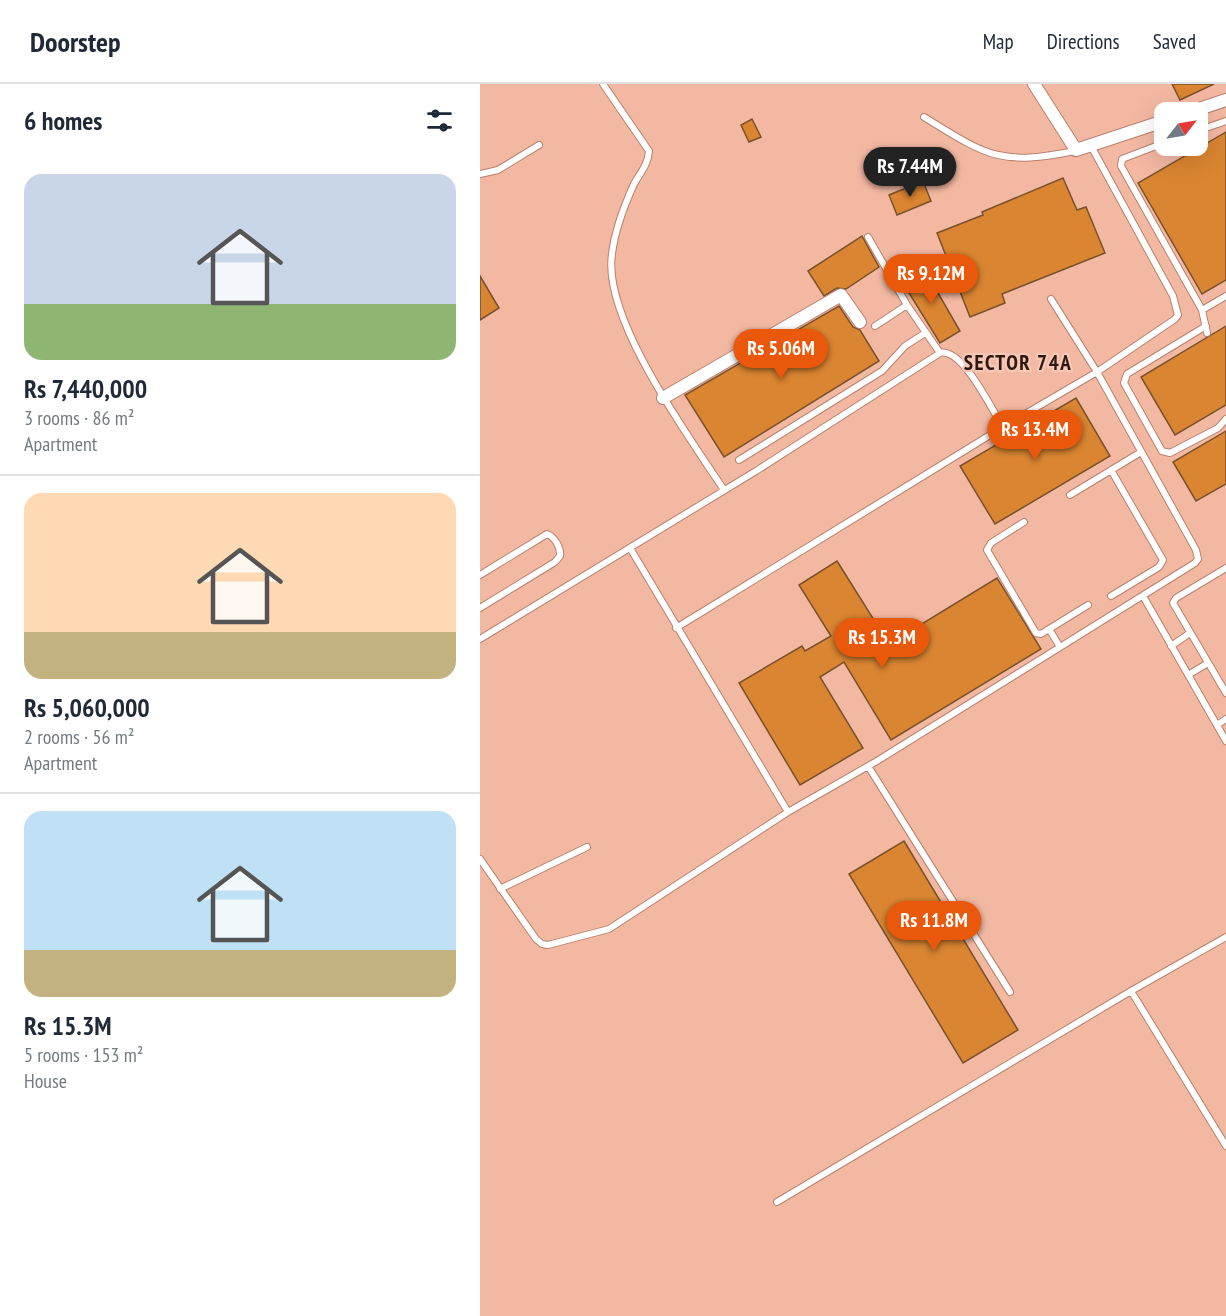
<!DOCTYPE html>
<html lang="en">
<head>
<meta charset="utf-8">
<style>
	body { margin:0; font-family:"PT Sans Narrow",sans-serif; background:#f2f2f3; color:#1f2937; height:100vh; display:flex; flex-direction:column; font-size:22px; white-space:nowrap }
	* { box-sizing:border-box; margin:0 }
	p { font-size:20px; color:#747a83 }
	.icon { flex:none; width:33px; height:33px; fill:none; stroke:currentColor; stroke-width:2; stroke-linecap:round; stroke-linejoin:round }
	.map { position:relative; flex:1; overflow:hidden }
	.sheet { display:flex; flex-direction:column; background:#fff; width:480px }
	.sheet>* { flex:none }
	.needle { width:39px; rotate:59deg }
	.buttons { position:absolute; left:674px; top:18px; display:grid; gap:12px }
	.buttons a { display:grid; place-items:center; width:54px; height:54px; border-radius:12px; background:#fff; box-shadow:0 6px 24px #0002; font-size:30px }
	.price { position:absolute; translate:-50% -51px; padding:0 14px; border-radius:21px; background:#ea580c; color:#fff; font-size:20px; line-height:39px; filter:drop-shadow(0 2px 3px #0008) }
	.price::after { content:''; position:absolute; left:50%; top:36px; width:18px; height:14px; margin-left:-9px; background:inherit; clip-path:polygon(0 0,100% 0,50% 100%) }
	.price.current { background:#222; color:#fff }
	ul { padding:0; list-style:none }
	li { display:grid; align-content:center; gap:12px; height:318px; padding:0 24px }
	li+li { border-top:2px solid #e0e1e3 }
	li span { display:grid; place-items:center; height:186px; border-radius:18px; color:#555 }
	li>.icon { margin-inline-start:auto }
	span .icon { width:108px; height:108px; fill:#fffc; stroke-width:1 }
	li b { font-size:26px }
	h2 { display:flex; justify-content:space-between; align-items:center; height:72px; padding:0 24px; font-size:26px }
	header { display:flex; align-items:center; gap:36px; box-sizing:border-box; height:84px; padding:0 30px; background:#fff; border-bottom:2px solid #e0e1e3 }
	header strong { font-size:28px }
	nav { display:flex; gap:33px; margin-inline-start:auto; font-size:21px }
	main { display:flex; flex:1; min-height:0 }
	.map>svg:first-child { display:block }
	.building { fill:#da8531; stroke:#7a512d; stroke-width:1.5 }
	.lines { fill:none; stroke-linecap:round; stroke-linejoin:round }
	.service-casing { stroke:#b8816d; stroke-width:8 }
	.minor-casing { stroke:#b8816d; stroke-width:14 }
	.service { stroke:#fff; stroke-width:6 }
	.minor { stroke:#fff; stroke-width:12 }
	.labels { text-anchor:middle; stroke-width:4.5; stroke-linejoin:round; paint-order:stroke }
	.district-label { font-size:21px; font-weight:bold; letter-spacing:1.5px; fill:#2e1811; stroke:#f8c8b7 }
</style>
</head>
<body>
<header>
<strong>Doorstep</strong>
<nav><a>Map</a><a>Directions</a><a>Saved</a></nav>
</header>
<main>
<section class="sheet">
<h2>6 homes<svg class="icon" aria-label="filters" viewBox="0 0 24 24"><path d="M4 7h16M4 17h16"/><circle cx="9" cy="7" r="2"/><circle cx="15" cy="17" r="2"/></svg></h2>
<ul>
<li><span style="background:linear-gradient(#c9d6e8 70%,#8fb573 0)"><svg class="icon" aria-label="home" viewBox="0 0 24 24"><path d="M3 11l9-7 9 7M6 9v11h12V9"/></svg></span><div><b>Rs 7,440,000</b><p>3 rooms · 86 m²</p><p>Apartment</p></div></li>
<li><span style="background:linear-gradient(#ffd9b3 75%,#c2b280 0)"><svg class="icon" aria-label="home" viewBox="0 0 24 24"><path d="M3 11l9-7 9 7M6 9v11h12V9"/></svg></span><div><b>Rs 5,060,000</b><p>2 rooms · 56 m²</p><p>Apartment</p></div></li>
<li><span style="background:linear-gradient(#bfe0f5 75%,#c2b280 0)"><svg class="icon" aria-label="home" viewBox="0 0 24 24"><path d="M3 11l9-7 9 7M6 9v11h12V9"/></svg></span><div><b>Rs 15.3M</b><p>5 rooms · 153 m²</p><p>House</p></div></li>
</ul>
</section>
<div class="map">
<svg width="746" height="1232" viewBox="0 0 746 1232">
	<rect width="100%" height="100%" fill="#f3b8a2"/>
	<path class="building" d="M 692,0 L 734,0 L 700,16 Z
		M 272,35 L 281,53 L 269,58 L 261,41 Z
		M 746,48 L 746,196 L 722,210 L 658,99 Z
		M 583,94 L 597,126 L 606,123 L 625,169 L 522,210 L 525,219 L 490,233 L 457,149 L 503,131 L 502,128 Z
		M 443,97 L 451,117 L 417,131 L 409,111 Z
		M 382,152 L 399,183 L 366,205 L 357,204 L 344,212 L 328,187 Z
		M 443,183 L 480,247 L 460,259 L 421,196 Z
		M 0,192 L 19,224 L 0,236 Z
		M 359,222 L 373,243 L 380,246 L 399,277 L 244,373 L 205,311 Z
		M 746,242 L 746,321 L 695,351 L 661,293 Z
		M 596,314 L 630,372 L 515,440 L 480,382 Z
		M 746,347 L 746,400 L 716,417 L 693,378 Z
		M 357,477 L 409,560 L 517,494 L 561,565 L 411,656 L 364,578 L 340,593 L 383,664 L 320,701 L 259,599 L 322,562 L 325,567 L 351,552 L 319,501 Z
		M 424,757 L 538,946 L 483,979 L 369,790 Z"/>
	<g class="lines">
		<g class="service-casing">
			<path id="service" d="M 123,0 L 169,67 C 168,81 160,89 154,100 C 144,122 135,145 132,170 C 122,234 209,353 244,406
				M 444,33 C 507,72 520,82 595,67
				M 717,47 L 746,37
				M 684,59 L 642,75 L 641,82 L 722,226 L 727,249
				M 0,90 L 18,86 L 59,61
				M 388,153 L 427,221 L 460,269
				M 722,226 L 746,212
				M 395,242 L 427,221
				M 726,242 L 647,290 L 644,299 L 682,367 L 690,369 L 738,344 L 746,335
				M 259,376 L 402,287 L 425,262 L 445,249
				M 631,386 L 683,476 L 679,483 L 631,512
				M 590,411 L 661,368
				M 544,438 L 511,459 L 507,466 L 556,549 L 561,550 L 608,521
				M 150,464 L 308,728
				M 746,484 L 696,514 L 693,519 L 746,609
				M 0,491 L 67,450 C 75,453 81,464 80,472 L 75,478 L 0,524
				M 663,512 L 746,657
				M 196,544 L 523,343 L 617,288 L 695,235 L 698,231 L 693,212 L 611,62
				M 569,545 L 580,563
				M 0,555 L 276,387 L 460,269 C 482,263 512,326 523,343
				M 691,562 L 710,549
				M 708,591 L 728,579
				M 737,641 L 746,635
				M 388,682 L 530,908
				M 0,775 L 56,855 L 62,860 L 68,861 L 129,845 L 308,728 L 397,677 L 715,479 L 718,475 L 716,466 L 617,288 L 571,215
				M 20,805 L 107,763
				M 651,907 L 746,1062
				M 297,1118 L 651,907 L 746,853"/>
		</g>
		<g class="minor-casing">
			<path id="minor" d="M 554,0 L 596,66 L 684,37
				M 710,28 L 746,16
				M 183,314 L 361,211 L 380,238"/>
		</g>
		<use href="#service" class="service"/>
		<use href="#minor" class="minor"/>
	</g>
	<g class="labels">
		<g class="district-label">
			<text x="538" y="286">SECTOR 74A</text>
		</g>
	</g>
</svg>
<div class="buttons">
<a><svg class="needle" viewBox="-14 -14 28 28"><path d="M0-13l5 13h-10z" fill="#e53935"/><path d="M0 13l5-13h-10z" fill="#747a83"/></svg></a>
</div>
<b class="price current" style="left:430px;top:114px">Rs 7.44M</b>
<b class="price" style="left:451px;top:221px">Rs 9.12M</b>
<b class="price" style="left:301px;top:296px">Rs 5.06M</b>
<b class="price" style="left:555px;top:377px">Rs 13.4M</b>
<b class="price" style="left:402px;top:585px">Rs 15.3M</b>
<b class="price" style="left:454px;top:868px">Rs 11.8M</b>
</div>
</main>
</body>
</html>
